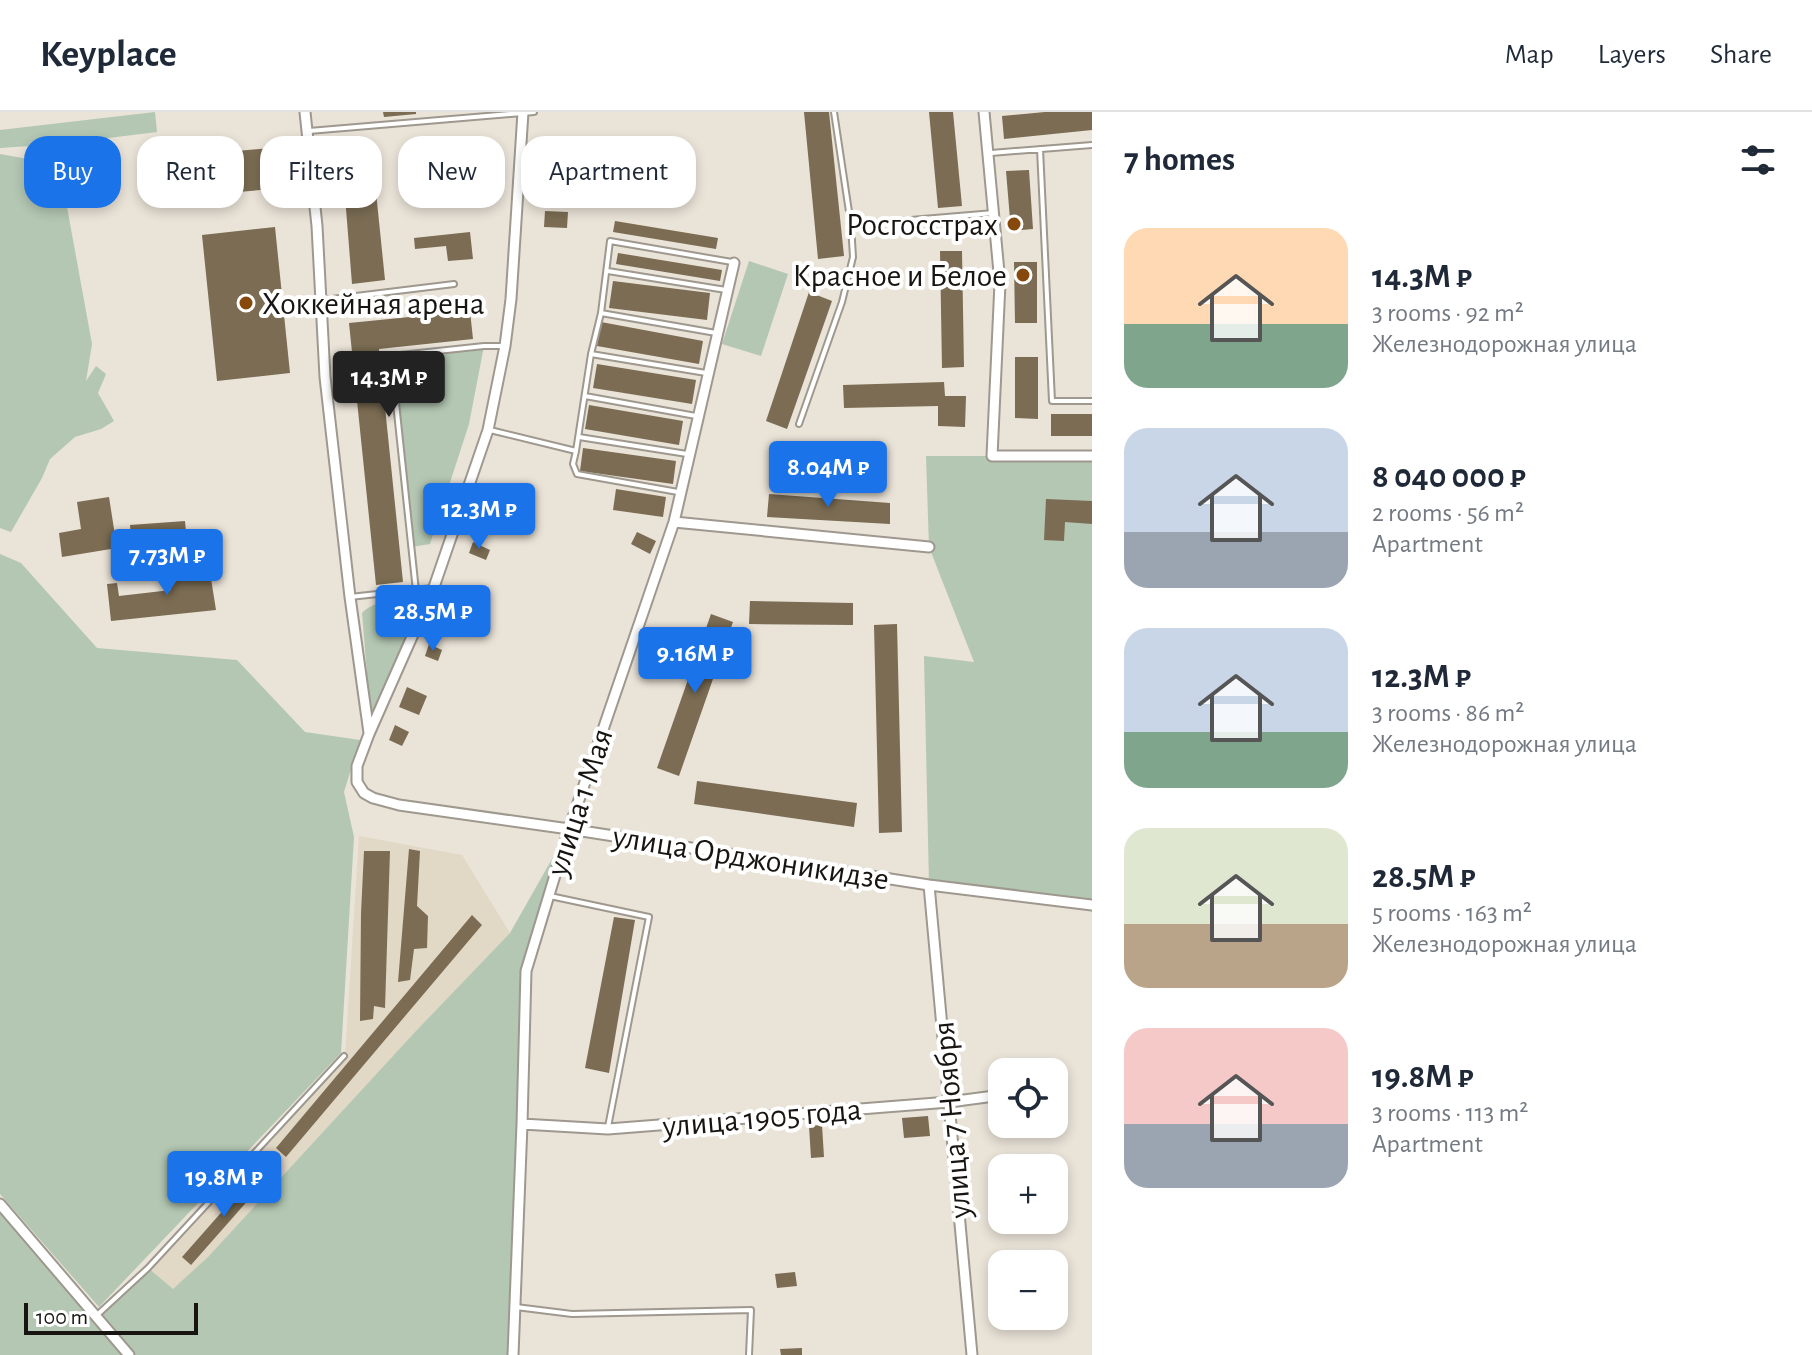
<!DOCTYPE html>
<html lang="en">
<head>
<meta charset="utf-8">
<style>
	body { margin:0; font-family:"Alegreya Sans",sans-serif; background:#f6f6f7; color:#1f2937; height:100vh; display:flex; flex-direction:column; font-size:30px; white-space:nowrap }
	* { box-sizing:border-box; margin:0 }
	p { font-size:26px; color:#747a83 }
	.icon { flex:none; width:44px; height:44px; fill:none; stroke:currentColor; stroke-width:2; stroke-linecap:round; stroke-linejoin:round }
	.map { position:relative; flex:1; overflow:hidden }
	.side { display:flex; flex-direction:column; background:#fff; width:720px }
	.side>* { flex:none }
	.guide { position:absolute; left:24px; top:24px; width:760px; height:72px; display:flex; gap:16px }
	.fabs { position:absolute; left:988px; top:946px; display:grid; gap:16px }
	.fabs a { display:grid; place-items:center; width:80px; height:80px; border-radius:16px; background:#fff; box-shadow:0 4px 12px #0003; font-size:40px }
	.scale { position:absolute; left:24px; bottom:20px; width:174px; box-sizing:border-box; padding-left:8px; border:4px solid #171411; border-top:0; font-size:22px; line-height:28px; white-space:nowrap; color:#171411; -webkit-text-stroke:6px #fff; paint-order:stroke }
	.price { position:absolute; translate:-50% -68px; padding:0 18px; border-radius:8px; background:#1a73e8; color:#fff; font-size:26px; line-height:52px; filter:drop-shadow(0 2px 4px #0008) }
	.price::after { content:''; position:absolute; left:50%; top:48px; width:24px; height:18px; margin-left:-12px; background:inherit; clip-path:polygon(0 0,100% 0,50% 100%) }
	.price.on { background:#222; color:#fff }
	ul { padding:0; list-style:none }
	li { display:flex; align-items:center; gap:24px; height:200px; padding:0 32px }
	li span { display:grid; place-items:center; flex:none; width:224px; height:160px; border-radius:24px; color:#555 }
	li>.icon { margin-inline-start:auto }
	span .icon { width:96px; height:96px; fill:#fffc; stroke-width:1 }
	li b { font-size:34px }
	h2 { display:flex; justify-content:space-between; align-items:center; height:96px; padding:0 32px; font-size:34px }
	.chip { padding:0 28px; border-radius:24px; background:#fff; box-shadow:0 4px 12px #0003; font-size:28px; line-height:72px }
	.chip.on { background:#1a73e8; color:#fff }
	header { display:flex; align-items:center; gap:48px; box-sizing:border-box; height:112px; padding:0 40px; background:#fff; border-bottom:2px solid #e0e1e3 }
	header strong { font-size:38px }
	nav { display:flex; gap:44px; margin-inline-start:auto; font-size:28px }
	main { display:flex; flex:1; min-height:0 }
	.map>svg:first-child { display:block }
	.built { fill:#e2d8c6 }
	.green { fill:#b3c7b3 }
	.building { fill:#7b6c53 }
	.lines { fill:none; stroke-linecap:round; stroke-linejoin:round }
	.service-casing { stroke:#9e988e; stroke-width:8 }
	.minor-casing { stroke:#9e988e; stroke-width:13 }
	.service { stroke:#fff; stroke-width:4 }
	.minor { stroke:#fff; stroke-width:9 }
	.poi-dot { fill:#87480b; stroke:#fff; stroke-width:3 }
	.labels { text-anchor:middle; stroke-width:8; stroke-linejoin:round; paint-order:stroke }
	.poi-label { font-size:32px; fill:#171411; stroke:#fff; text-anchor:end }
	.street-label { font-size:32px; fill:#171411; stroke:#fff }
</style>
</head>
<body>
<header>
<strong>Keyplace</strong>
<nav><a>Map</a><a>Layers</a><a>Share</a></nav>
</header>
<main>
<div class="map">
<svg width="1092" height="1243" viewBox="0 0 1092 1243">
	<rect width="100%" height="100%" fill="#eae3d8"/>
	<path class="built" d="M 359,724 L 462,743 L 510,821 L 415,920 L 208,1145 L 173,1178 L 148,1156 L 345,944 Z"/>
	<path class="green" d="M 155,0 L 157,20 L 60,32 L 0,36 L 0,18 Z
		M 0,42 L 28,47 L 67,95 L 92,232 L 86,269 L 96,254 L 106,262 L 98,281 L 114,309 L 101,317 L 75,325 L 50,347 L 42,366 L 11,420 L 0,416 Z
		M 749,149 L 788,162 L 761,244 L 722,232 Z
		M 484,234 L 469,312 L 430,432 L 411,435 L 391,244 Z
		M 926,344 L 1092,344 L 1092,793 L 929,773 L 924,544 L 974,550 L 929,435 Z
		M 0,442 L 21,451 L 97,536 L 237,548 L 305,620 L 360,628 L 344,680 L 354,725 L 341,941 L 99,1195 L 0,1082 Z
		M 419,489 L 420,495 L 404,537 L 371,610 L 362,501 C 376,486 400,490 419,489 Z
		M 569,717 L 526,859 L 513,1243 L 0,1243 L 0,1092 L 96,1204 L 148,1156 L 173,1177 L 208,1145 L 415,920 L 510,821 Z"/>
	<path class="building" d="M 383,0 L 416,0 L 416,2 L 384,5 Z
		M 804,0 L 829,0 L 844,144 L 818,147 Z
		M 929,0 L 953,0 L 962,94 L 938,96 Z
		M 1045,0 L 1092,0 L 1092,18 L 1004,27 L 1002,4 Z
		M 371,31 L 385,168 L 352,172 L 341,34 Z
		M 282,35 L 285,76 L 214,82 L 215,92 L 174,95 L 170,45 Z
		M 549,56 L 567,58 L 563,83 L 546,81 Z
		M 1029,58 L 1033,117 L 1011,119 L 1006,59 Z
		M 545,99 L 568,100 L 567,116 L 544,115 Z
		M 615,109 L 718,126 L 716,137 L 613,120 Z
		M 275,115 L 290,261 L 217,269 L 202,123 Z
		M 470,120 L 473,147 L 448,149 L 446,134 L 415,137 L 414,126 Z
		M 940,139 L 962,139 L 964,255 L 942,256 Z
		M 618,141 L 722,158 L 720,169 L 616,152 Z
		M 1014,150 L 1037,150 L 1037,211 L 1015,211 Z
		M 613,169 L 710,181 L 707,208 L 609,196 Z
		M 809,180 L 832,189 L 787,317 L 766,309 Z
		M 470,199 L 473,227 L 379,237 L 403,470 L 376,473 L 349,211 Z
		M 601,210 L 703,229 L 699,252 L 597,234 Z
		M 1015,245 L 1038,245 L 1038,307 L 1015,306 Z
		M 597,252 L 696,268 L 692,292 L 593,276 Z
		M 944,270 L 945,284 L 966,284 L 965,315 L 938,314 L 938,294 L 844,296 L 843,273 Z
		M 589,293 L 683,309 L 679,333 L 585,317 Z
		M 1051,302 L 1092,302 L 1092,324 L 1051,324 Z
		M 583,336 L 676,349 L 673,372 L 580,359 Z
		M 616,377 L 666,385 L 663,405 L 613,398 Z
		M 769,382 L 890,391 L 890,412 L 767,405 Z
		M 109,385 L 117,436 L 62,445 L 59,421 L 81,417 L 77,390 Z
		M 1046,387 L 1092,389 L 1092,412 L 1065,410 L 1064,429 L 1044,428 Z
		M 185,409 L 187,432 L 132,437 L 130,413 Z
		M 637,420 L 656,429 L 650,442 L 631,432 Z
		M 473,430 L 490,438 L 486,448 L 469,441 Z
		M 209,454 L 216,498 L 111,509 L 107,472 L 117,471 L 119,484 L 171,478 L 170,459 Z
		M 750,489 L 853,491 L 853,513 L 749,512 Z
		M 446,495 L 462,501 L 455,520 L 439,514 Z
		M 711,502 L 733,510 L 679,664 L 657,656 Z
		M 897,512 L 902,720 L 879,721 L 874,513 Z
		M 429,532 L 442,538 L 438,549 L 425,544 Z
		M 407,575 L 427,584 L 419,603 L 399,595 Z
		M 395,613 L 409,620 L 402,634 L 389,628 Z
		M 697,669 L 857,691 L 854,715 L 694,692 Z
		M 409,737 L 420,739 L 417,794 L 428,804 L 427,836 L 414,837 L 410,868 L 398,870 Z
		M 364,739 L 390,739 L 385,896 L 374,894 L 373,907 L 360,909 L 361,801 Z
		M 472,803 L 482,813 L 286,1045 L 276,1036 Z
		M 614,805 L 635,808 L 609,961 L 585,956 Z
		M 928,1004 L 930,1024 L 904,1026 L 902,1006 Z
		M 822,1013 L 824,1045 L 811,1046 L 809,1014 Z
		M 256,1061 L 265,1069 L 191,1153 L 182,1145 Z
		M 795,1160 L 797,1174 L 777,1176 L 775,1162 Z
		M 802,1236 L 802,1243 L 781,1243 L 780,1237 Z"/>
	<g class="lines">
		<g class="service-casing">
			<path id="service" d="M 834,0 L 851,113 L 994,101
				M 309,19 L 534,0
				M 1040,37 L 1052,289 L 1092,289
				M 991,41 L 1092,33
				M 608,159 L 726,178
				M 323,188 L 454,172
				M 601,201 L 716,221
				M 591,242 L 706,261
				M 585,284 L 696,304
				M 799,312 L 842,190 L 853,145 L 851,113
				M 490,318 L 576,339 L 573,352 L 577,362 L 678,380
				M 579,325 L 687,342
				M 576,339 L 591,242 L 601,201 L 610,129 L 732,150
				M 416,479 L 391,244 L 484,234 L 504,234
				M 350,485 L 432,476
				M 550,784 L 649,805 L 608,1015
				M 516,1195 L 572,1202 L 751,1198 L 749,1243
				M 96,1204 L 148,1156 L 344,944"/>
		</g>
		<g class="minor-casing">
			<path id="minor" d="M 305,0 L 317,114 L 325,265 L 350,485 L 369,621
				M 523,0 L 511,187 L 505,234 L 488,318 L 434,475 L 369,622 L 357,654 L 357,670 L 364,681 L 373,686 L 399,693 L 569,717 L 929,773 L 1092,793
				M 984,0 L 1000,171 L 992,344 L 1092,344
				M 674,410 L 929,435
				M 929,773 L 972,1243
				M 522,1012 L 608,1017 L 949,990 L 1002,983
				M 0,1092 L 129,1243
				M 513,1243 L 522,1012 L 526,859 L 569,717 L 674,410 L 734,151"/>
		</g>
		<use href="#service" class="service"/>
		<use href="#minor" class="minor"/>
	</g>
	<g class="poi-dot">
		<circle cx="1014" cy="112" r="8"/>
		<circle cx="1023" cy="163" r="8"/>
		<circle cx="246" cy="191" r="8"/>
	</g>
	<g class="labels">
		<g class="poi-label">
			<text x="998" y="123">Росгосстрах</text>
			<text x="1007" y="174">Красное и Белое</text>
			<text x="262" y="202" text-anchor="start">Хоккейная арена</text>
		</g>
		<g class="street-label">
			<text transform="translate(579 690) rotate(-72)" y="11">улица 1 Мая</text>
			<text transform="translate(751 745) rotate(9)" y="11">улица Орджоникидзе</text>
			<text transform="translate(762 1005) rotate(-5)" y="11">улица 1905 года</text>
			<text transform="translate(951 1008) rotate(-95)" y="11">улица 7 Ноября</text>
		</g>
	</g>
</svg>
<div class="fabs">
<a><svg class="icon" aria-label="locate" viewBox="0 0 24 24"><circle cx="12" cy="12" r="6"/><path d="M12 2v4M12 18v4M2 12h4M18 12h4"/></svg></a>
<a>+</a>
<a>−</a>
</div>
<div class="scale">100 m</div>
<b class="price on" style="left:389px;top:307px">14.3M ₽</b>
<b class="price" style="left:828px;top:397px">8.04M ₽</b>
<b class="price" style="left:479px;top:439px">12.3M ₽</b>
<b class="price" style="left:167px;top:485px">7.73M ₽</b>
<b class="price" style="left:433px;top:541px">28.5M ₽</b>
<b class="price" style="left:695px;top:583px">9.16M ₽</b>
<b class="price" style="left:224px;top:1107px">19.8M ₽</b>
<div class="guide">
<a class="chip on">Buy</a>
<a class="chip">Rent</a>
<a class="chip">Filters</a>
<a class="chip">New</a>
<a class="chip">Apartment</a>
</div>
</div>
<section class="side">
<h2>7 homes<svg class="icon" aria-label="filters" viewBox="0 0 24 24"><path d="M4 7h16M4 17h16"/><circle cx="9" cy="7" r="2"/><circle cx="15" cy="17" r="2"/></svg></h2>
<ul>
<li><span style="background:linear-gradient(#ffd9b3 60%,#7fa58c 0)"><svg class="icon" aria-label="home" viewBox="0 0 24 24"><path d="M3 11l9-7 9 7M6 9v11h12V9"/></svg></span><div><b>14.3M ₽</b><p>3 rooms · 92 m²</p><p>Железнодорожная улица</p></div></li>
<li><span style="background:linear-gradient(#c9d6e8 65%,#9aa5b1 0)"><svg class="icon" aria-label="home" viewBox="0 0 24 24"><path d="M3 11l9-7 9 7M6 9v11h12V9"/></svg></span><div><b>8 040 000 ₽</b><p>2 rooms · 56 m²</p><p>Apartment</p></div></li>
<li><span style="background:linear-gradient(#c9d6e8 65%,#7fa58c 0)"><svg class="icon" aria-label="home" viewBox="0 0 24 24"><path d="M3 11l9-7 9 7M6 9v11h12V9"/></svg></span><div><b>12.3M ₽</b><p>3 rooms · 86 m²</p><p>Железнодорожная улица</p></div></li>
<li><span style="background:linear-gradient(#dfe7d0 60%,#b9a48a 0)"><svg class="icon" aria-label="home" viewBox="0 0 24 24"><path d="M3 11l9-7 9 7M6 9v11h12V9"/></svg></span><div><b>28.5M ₽</b><p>5 rooms · 163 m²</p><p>Железнодорожная улица</p></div></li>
<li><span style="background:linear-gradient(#f6c9c9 60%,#9aa5b1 0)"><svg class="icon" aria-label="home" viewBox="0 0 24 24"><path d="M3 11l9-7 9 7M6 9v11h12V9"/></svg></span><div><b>19.8M ₽</b><p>3 rooms · 113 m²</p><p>Apartment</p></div></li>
</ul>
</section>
</main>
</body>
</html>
